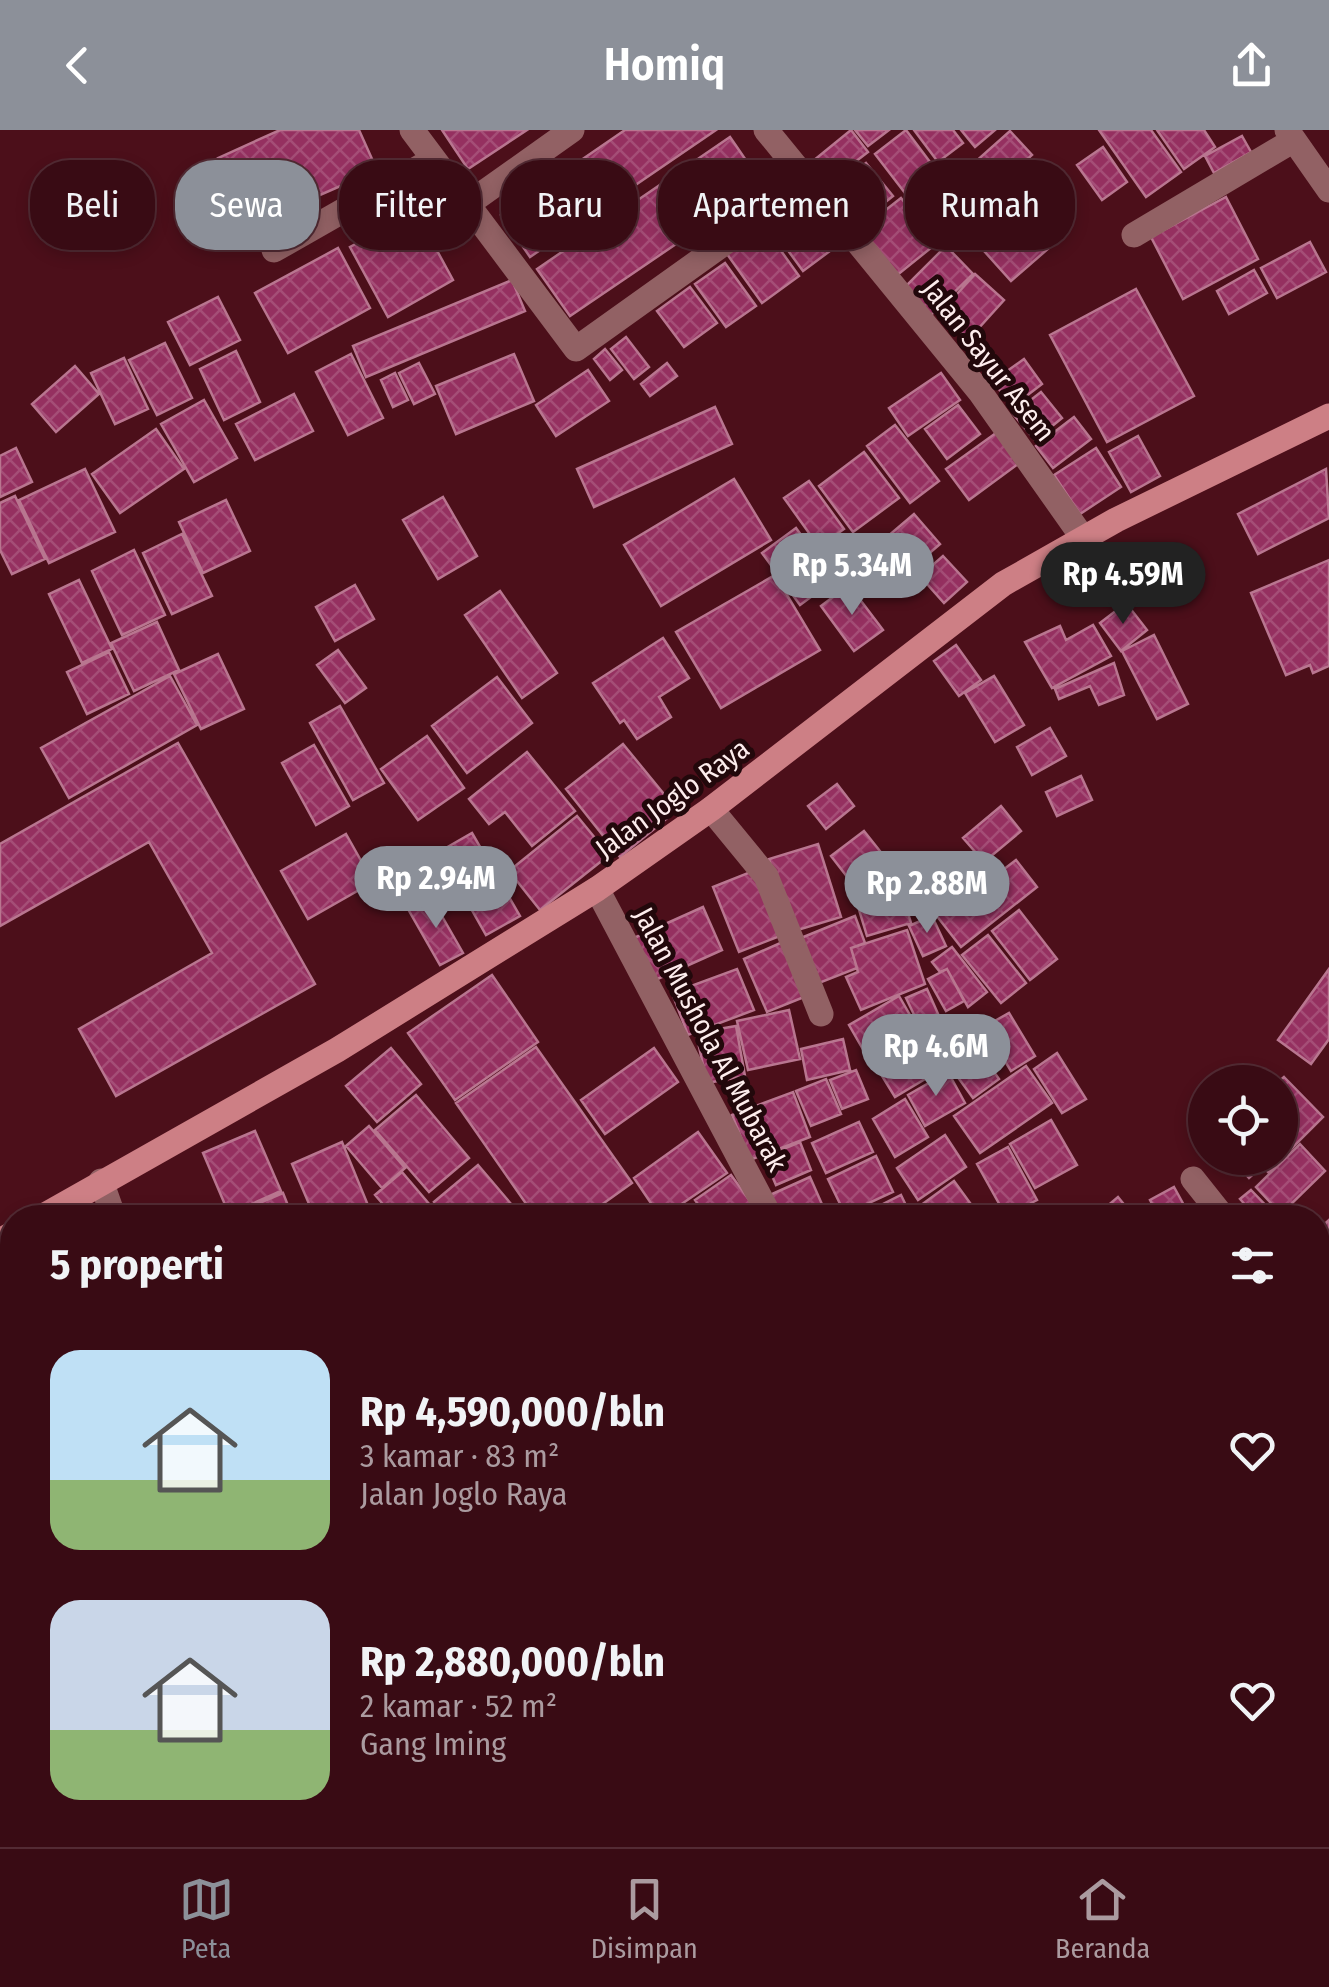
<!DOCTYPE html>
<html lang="id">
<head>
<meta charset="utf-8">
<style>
	body { margin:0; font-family:"Fira Sans Condensed",sans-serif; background:#40141d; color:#f1f3f6; height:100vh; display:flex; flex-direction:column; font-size:38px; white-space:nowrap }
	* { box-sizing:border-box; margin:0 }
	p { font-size:32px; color:#ab9ba0 }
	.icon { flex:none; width:55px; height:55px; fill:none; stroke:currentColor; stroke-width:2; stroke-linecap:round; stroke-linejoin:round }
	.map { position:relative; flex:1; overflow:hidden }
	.drawer { position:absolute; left:0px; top:1075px; width:1330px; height:642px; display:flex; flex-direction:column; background:#390b14; border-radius:40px 40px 0 0; box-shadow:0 5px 15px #0003,0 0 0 2px #532b34 }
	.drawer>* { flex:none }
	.hud { position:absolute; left:30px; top:30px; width:1270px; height:90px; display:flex; gap:20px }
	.tools { position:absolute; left:1188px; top:935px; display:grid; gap:20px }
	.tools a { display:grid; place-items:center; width:110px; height:110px; border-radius:50%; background:#390b14; box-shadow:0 5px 15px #0003,0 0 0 2px #532b34; font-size:50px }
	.price { position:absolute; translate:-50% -85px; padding:0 22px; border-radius:35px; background:#8c9099; color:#fff; font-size:32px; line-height:65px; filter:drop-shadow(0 2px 5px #0008) }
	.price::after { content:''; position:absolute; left:50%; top:60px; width:30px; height:22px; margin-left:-15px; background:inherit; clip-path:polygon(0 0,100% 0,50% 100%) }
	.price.current { background:#222; color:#fff }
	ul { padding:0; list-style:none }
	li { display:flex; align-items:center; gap:30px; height:250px; padding:0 50px }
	li span { display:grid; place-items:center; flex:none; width:280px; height:200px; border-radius:30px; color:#555 }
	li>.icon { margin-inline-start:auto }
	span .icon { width:120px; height:120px; fill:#fffc; stroke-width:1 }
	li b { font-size:42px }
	h2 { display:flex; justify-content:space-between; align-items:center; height:120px; padding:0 50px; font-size:42px }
	.tag { padding:0 35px; border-radius:40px; background:#390b14; box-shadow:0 5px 15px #0003,0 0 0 2px #532b34; font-size:35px; line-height:90px }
	.tag.current { background:#8c9099; color:#fff }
	header { display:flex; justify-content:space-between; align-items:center; height:130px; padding:0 50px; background:#8c9099; color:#fff; font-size:45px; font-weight:600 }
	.tab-bar { display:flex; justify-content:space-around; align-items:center; height:140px; border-top:2px solid #532b34; background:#390b14; font-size:28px; color:#ab9ba0 }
	.tab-bar a { display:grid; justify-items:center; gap:5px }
	.tab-bar .current { color:#8c9099 }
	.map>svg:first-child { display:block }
	.building { fill:url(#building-cross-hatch); stroke:#b97690; stroke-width:2.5 }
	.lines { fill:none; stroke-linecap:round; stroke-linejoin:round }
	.street { stroke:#926164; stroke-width:25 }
	.secondary { stroke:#cd7f85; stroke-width:25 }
	.labels { text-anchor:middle; stroke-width:10; stroke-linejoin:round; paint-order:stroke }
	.street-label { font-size:28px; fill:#fdeded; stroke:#22080b }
</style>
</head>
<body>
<header><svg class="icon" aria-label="back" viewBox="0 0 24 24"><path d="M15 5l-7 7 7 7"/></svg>Homiq<svg class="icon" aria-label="share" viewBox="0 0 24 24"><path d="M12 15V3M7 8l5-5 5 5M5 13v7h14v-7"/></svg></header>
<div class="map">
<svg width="1329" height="1717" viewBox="0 0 1329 1717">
	<defs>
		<pattern id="building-cross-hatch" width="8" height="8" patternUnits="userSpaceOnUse" patternTransform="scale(2.5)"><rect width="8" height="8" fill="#953060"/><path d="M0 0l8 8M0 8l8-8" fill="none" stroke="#a54e77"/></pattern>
	</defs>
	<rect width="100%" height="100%" fill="#4c0f1a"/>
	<path class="building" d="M 280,0 L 359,0 L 377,40 L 249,96 L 218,28 Z
		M 442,0 L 527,0 L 468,39 Z
		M 625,0 L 716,0 L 530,127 L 501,85 Z
		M 851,0 L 868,22 L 829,52 L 813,31 Z
		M 855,0 L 889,0 L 868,16 Z
		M 906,0 L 936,40 L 905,63 L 875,24 Z
		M 914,0 L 953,0 L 963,13 L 938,32 Z
		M 961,0 L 995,0 L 975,17 Z
		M 1099,0 L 1151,0 L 1181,42 L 1146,67 Z
		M 1157,0 L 1204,0 L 1215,17 L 1184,39 Z
		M 1010,1 L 1032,25 L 978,73 L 956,49 Z
		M 1242,6 L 1251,22 L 1214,43 L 1205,26 Z
		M 730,7 L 763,55 L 570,186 L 537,139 Z
		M 1103,17 L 1127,52 L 1102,70 L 1077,35 Z
		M 866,33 L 893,66 L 873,82 L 846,48 Z
		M 938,48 L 955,68 L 931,90 L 913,70 Z
		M 1030,65 L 1065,104 L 1011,151 L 976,112 Z
		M 1226,67 L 1258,129 L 1183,169 L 1151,107 Z
		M 901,68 L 937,113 L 896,146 L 859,101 Z
		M 960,70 L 981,93 L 958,115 L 936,91 Z
		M 809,75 L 838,115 L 803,141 L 773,100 Z
		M 416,82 L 453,150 L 388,187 L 350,117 Z
		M 764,97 L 799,146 L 762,173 L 727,124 Z
		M 1310,112 L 1326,142 L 1277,168 L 1261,138 Z
		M 946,116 L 973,144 L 930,186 L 903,159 Z
		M 338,118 L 370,178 L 288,223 L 255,163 Z
		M 725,133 L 756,176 L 726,197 L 695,154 Z
		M 1254,140 L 1267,163 L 1229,184 L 1217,161 Z
		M 975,144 L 1004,170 L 968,210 L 939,184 Z
		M 512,150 L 525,181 L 366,247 L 353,216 Z
		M 690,157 L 717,193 L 684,217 L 657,181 Z
		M 1136,159 L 1194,266 L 1107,312 L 1050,205 Z
		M 218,167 L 240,210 L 190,235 L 168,192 Z
		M 626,207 L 649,237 L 634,249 L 611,219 Z
		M 165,213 L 192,268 L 157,285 L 129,230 Z
		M 605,219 L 622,240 L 610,250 L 594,229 Z
		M 236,221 L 260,272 L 224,290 L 200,239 Z
		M 351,224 L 383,288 L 348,305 L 316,242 Z
		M 514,224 L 534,271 L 456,304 L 436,256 Z
		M 124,228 L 148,279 L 115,294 L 91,243 Z
		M 1024,229 L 1042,254 L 1012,277 L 993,251 Z
		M 419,233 L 435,264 L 414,274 L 399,243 Z
		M 667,233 L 677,246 L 650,266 L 641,254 Z
		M 75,236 L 99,264 L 56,302 L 32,274 Z
		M 588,240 L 609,271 L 556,306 L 536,275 Z
		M 395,243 L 408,270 L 393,277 L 381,250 Z
		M 941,243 L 960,270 L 908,306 L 889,278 Z
		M 1041,262 L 1062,288 L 1035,310 L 1013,284 Z
		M 294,264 L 313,301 L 255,330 L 236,294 Z
		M 204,270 L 237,328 L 194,352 L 161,294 Z
		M 958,275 L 980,304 L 947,329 L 925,299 Z
		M 715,277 L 732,314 L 594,377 L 577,339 Z
		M 1074,287 L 1091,309 L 1053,338 L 1036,316 Z
		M 895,295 L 939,351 L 910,373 L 867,316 Z
		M 156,299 L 184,339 L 120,383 L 92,344 Z
		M 996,303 L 1018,334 L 969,370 L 946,339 Z
		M 1138,306 L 1160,346 L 1131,362 L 1109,322 Z
		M 16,318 L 32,352 L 0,367 L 0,326 Z
		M 1096,318 L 1121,357 L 1080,384 L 1054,345 Z
		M 864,322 L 899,368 L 853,402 L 819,356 Z
		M 85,339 L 115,402 L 49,433 L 19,370 Z
		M 1326,339 L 1329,388 L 1258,424 L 1238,384 Z
		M 734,349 L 771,410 L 661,476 L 624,415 Z
		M 809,351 L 844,399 L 819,417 L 784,368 Z
		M 15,366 L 45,429 L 12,444 L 0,420 L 0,373 Z
		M 443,367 L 477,426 L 438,449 L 403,390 Z
		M 226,370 L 250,421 L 203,443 L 179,392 Z
		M 914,384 L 940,414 L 905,444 L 880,413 Z
		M 796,398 L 834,450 L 800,475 L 762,423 Z
		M 182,404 L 212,466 L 172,484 L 143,423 Z
		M 851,407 L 869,433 L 845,451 L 826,425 Z
		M 134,420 L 165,485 L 122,505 L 92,441 Z
		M 943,426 L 967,452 L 944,473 L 920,446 Z
		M 883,427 L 899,447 L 878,465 L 862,444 Z
		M 1329,430 L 1329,536 L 1313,543 L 1310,535 L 1286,545 L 1251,463 Z
		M 775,445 L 820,520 L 721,578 L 676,502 Z
		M 79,450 L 112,519 L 82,533 L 49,464 Z
		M 355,455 L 374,489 L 335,511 L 316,477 Z
		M 849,455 L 883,500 L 854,521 L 821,476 Z
		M 500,461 L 557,543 L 522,568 L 465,485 Z
		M 1126,473 L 1147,500 L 1121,521 L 1100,493 Z
		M 157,492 L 179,540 L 134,561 L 111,513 Z
		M 1093,495 L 1111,526 L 1052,558 L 1025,512 L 1060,496 L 1066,510 Z
		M 1154,505 L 1188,574 L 1157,589 L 1122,521 Z
		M 663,508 L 689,548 L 659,567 L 671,587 L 637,609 L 624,590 L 620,593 L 593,553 Z
		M 956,515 L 981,550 L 959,566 L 934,531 Z
		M 338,520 L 366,558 L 345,573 L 317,535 Z
		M 109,522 L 129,564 L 87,584 L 67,542 Z
		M 218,524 L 244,579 L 201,599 L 174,544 Z
		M 1114,533 L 1124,565 L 1099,575 L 1090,556 L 1059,569 L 1055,559 Z
		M 170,546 L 197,595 L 69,668 L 41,618 Z
		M 994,546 L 1024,595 L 995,612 L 965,563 Z
		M 497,547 L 532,593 L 467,643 L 432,596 Z
		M 340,576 L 384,653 L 353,670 L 310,593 Z
		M 1050,598 L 1066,626 L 1032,645 L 1017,617 Z
		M 427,606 L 464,658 L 418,690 L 381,639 Z
		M 178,613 L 315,854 L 116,966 L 79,899 L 212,823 L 149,712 L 0,796 L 0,714 Z
		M 623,614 L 677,680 L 620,727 L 566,659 Z
		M 314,615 L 349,676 L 316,695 L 282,633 Z
		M 527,622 L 575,681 L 532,716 L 505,682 L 489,694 L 469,669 Z
		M 1081,646 L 1092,670 L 1057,686 L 1046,662 Z
		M 837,654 L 854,676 L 826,699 L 808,676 Z
		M 1001,676 L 1021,701 L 984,732 L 963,708 Z
		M 577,686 L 609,725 L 540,780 L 509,741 Z
		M 864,701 L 895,740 L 862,766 L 831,726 Z
		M 472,703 L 520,786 L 486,805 L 439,722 Z
		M 346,704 L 373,752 L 308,789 L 281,741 Z
		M 818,714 L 841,787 L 791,802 L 769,729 Z
		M 1016,730 L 1037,757 L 961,817 L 922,767 L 956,740 L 974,762 Z
		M 758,739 L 785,804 L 739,822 L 713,757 Z
		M 901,760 L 911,793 L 867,806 L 857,773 Z
		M 431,767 L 463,823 L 440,835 L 408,779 Z
		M 703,777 L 722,820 L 653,851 L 634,808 Z
		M 1019,780 L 1057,829 L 1030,850 L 992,801 Z
		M 855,786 L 865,813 L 851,818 L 857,838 L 814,855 L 796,810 Z
		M 932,786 L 946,816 L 923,826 L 909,796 Z
		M 907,800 L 925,854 L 861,880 L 846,847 L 858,842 L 851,818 Z
		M 988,805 L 1026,853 L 1001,873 L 962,825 Z
		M 785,811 L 809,865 L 767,882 L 744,829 Z
		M 952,817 L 987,862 L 968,877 L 947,839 L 940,842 L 932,832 Z
		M 737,839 L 754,880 L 688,905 L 672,863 Z
		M 947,839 L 964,871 L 946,881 L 928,849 Z
		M 1329,839 L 1329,909 L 1311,934 L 1278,910 Z
		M 492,845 L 538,912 L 455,970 L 408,903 Z
		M 927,859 L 939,886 L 919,895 L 906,868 Z
		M 899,866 L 918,899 L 868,928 L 849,895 Z
		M 789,880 L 800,929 L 748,940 L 737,891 Z
		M 1009,883 L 1035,926 L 1011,941 L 984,897 Z
		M 957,890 L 999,949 L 973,968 L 930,909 Z
		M 736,896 L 745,946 L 707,953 L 696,903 Z
		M 925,902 L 945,937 L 895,967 L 874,933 Z
		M 843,909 L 850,940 L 807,950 L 801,919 Z
		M 536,917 L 632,1053 L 583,1088 L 536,1088 L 456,973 Z
		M 391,918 L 421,954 L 377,992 L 346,956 Z
		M 654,918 L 678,952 L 605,1004 L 581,970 Z
		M 1057,923 L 1086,969 L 1062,983 L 1034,939 Z
		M 1026,936 L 1052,973 L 980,1023 L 954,986 Z
		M 856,940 L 868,969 L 842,979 L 830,950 Z
		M 948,942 L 965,973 L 925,996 L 908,965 Z
		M 1284,947 L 1323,987 L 1268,1042 L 1262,1036 L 1249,1048 L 1231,1028 L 1280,1028 L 1278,952 Z
		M 826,949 L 841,984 L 811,996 L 796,961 Z
		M 793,962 L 810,1007 L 750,1030 L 732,985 Z
		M 416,965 L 469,1028 L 429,1062 L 375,1000 Z
		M 905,969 L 928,1007 L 895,1027 L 873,989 Z
		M 1051,990 L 1077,1035 L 1035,1058 L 1010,1014 Z
		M 859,992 L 873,1022 L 826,1043 L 812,1013 Z
		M 369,996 L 405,1038 L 382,1058 L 346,1016 Z
		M 255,1001 L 281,1061 L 229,1084 L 203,1023 Z
		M 698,1002 L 727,1043 L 661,1088 L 634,1048 Z
		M 945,1005 L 966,1037 L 918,1070 L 897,1038 Z
		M 342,1012 L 372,1085 L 315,1088 L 292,1034 Z
		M 800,1012 L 811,1040 L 776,1055 L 764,1027 Z
		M 1300,1014 L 1325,1041 L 1281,1084 L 1256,1057 Z
		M 1008,1017 L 1037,1070 L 1006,1086 L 977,1034 Z
		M 876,1026 L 893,1062 L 845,1084 L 828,1049 Z
		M 478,1035 L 523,1088 L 448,1088 L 434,1072 Z
		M 402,1042 L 441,1088 L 395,1088 L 375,1065 Z
		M 731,1045 L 758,1082 L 751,1088 L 708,1088 L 695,1070 Z
		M 810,1047 L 828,1088 L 780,1088 L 770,1065 Z
		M 954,1051 L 981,1088 L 918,1088 L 913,1081 Z
		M 1174,1057 L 1191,1088 L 1160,1088 L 1150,1070 Z
		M 1251,1060 L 1276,1086 L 1257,1088 L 1240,1069 Z
		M 283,1063 L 293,1088 L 224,1088 Z
		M 901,1065 L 912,1088 L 855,1088 Z
		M 1118,1067 L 1135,1088 L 1093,1088 Z
		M 1329,1090 L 1329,1142 L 1323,1146 L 1318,1140 L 1318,1100 Z
		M 1320,1521 L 1329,1531 L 1329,1597 L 1318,1607 Z
		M 1329,1607 L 1329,1657 L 1321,1663 L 1318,1658 L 1318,1616 Z
		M 84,1705 L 150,1705 L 137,1717 L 94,1717 Z
		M 156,1705 L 182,1705 L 193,1717 L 143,1717 Z
		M 321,1705 L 373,1705 L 379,1717 L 322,1717 L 317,1707 Z
		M 377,1705 L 422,1705 L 428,1717 L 383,1717 Z
		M 426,1705 L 458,1705 L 464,1717 L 432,1717 Z
		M 463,1705 L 497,1705 L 498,1709 L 469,1717 Z
		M 655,1705 L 713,1705 L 699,1717 L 665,1717 Z
		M 740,1705 L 857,1705 L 867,1717 L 726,1717 Z
		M 999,1705 L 1035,1705 L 1020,1717 L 1008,1717 Z
		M 1142,1705 L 1237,1705 L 1223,1717 L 1152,1717 Z"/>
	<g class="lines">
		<path class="street" d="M 412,0 L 576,219 L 807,54
			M 766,0 L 980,262 L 1083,408
			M 1287,0 L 1329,60
			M 465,76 L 572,0
			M 1134,105 L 1294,10
			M 274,120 L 432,30
			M 711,679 L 766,746 L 821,884
			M 597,759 L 771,1088
			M 1193,1049 L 1224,1088
			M 101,1051 L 114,1088
			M 1318,1205 L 1329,1220
			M 1318,1684 L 1329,1697
			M 553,1705 L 561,1717
			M 930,1705 L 941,1717"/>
		<path class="secondary" d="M 40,1088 L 337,920 L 597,759 L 711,679 L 1003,454 L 1116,390 L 1329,286
			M 0,1111 L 12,1104
			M 0,1696 L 18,1717"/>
	</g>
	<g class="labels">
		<g class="street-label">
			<text transform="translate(989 230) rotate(52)" y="10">Jalan Sayur Asem</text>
			<text transform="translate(672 668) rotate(-36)" y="10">Jalan Joglo Raya</text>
			<text transform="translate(711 909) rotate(62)" y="10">Jalan Mushola Al Mubarak</text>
		</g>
	</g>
</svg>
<div class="tools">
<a><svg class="icon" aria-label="locate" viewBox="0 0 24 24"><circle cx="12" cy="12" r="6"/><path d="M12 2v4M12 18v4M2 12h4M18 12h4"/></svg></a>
</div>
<b class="price" style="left:852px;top:488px">Rp 5.34M</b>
<b class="price current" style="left:1123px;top:497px">Rp 4.59M</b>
<b class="price" style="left:436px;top:801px">Rp 2.94M</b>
<b class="price" style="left:927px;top:806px">Rp 2.88M</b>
<b class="price" style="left:936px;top:969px">Rp 4.6M</b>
<div class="hud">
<a class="tag">Beli</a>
<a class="tag current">Sewa</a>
<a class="tag">Filter</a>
<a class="tag">Baru</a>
<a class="tag">Apartemen</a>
<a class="tag">Rumah</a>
</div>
<section class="drawer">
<h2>5 properti<svg class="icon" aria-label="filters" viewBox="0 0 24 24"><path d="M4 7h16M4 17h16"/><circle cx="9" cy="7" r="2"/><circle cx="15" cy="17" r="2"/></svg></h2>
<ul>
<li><span style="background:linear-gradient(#bfe0f5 65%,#8fb573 0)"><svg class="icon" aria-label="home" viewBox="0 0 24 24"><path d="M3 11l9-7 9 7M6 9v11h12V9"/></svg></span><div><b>Rp 4,590,000/bln</b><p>3 kamar · 83 m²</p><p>Jalan Joglo Raya</p></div><svg class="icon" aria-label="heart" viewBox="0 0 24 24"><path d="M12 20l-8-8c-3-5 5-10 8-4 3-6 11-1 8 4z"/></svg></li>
<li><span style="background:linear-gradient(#c9d6e8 65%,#8fb573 0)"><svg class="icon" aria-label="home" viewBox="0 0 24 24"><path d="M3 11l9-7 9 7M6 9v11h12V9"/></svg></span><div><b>Rp 2,880,000/bln</b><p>2 kamar · 52 m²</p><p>Gang Iming</p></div><svg class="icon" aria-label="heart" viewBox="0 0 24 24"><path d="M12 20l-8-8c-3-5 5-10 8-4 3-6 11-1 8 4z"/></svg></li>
</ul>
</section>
</div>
<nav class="tab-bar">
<a class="current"><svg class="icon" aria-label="map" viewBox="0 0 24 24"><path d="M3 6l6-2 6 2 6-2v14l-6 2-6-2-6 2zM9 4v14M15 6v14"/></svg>Peta</a>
<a><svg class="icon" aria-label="saved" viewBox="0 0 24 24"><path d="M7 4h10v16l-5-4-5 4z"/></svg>Disimpan</a>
<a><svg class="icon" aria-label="home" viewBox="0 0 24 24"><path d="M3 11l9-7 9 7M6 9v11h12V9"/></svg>Beranda</a>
</nav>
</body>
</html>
